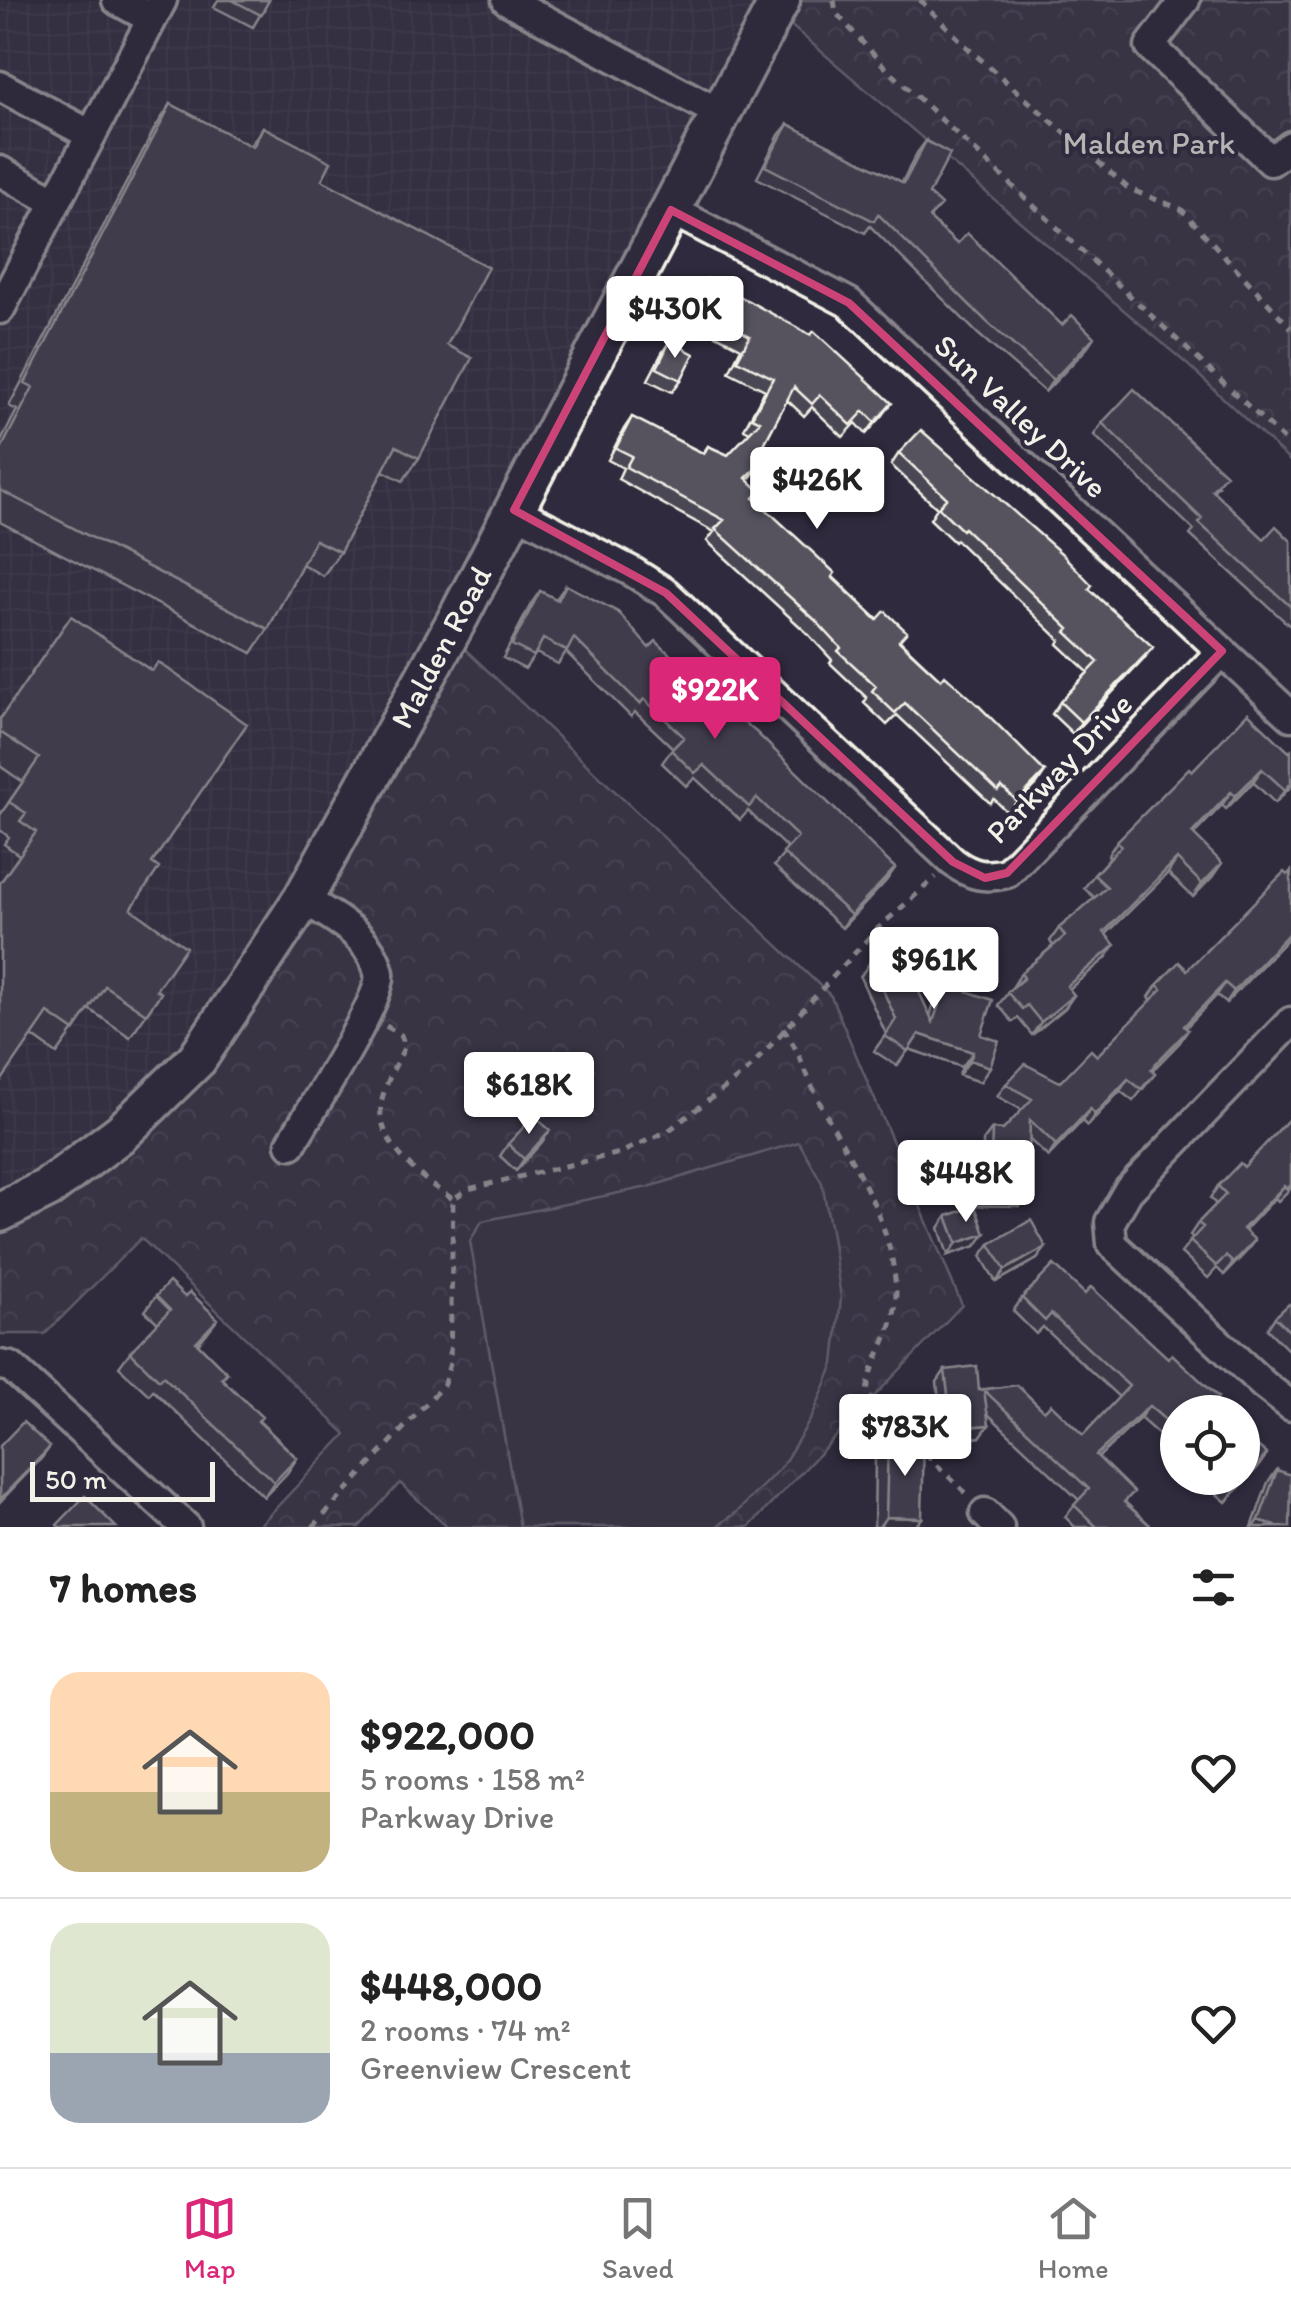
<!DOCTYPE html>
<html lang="en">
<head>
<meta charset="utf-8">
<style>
	body { margin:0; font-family:Itim,sans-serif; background:#f2f2f2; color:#222; height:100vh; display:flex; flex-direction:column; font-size:38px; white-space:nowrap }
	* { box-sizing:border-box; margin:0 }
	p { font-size:32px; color:#767676 }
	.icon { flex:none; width:55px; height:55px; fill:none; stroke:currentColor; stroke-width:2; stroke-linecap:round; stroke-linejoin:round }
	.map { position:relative; height:1527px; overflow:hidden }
	.panel { display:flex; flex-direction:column; background:#fff; flex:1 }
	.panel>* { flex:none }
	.fabs { position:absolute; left:1160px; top:1395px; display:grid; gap:20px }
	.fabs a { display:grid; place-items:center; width:100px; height:100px; border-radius:50%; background:#fff; box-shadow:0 2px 8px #0004; font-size:50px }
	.scale { position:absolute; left:30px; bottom:25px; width:185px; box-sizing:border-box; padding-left:10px; border:5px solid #f4f1e8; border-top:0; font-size:28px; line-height:35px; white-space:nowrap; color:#f4f1e8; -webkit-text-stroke:8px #2f2a3d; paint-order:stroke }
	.price { position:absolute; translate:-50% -85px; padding:0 22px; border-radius:10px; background:#fff; color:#222; font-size:32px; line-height:65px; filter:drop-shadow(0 2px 5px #0008) }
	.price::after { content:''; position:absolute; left:50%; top:60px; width:30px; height:22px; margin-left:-15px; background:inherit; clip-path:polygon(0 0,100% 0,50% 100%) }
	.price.current { background:#db2777; color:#fff }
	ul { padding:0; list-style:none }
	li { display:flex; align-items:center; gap:30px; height:250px; padding:0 50px }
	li+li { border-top:2px solid #e0e0e0 }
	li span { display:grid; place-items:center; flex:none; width:280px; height:200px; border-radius:30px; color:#555 }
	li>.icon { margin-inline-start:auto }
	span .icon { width:120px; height:120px; fill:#fffc; stroke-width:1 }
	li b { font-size:42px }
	h2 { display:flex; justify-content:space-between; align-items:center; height:120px; padding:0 50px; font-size:42px }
	.menu { display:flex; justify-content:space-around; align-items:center; height:140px; border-top:2px solid #e0e0e0; background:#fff; font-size:28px; color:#767676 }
	.menu a { display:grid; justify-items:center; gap:5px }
	.menu .current { color:#db2777 }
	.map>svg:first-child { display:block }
	.industrial { fill:url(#industrial-grid) }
	.park { fill:url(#park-crowns); stroke:#9c989c; stroke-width:2.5 }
	.garden { fill:#454050; stroke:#9c989c; stroke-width:2.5 }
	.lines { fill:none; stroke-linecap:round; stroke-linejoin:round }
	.minor-casing { stroke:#f4f1e8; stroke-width:35 }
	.major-casing { stroke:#f4f1e8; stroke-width:45 }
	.path { stroke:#f4f1e8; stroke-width:5; stroke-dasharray:8 8; stroke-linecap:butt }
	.minor { stroke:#2f2a3d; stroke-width:28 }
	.major { stroke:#2f2a3d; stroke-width:38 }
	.wall { fill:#4a4752; stroke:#f4f1e8; stroke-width:2.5 }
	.shaded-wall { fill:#3c3942; stroke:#f4f1e8; stroke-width:2.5 }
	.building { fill:#56525f; stroke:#f4f1e8; stroke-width:2.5 }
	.marked { fill:none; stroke:#cc4377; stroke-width:8; stroke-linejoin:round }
	.labels { text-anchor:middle; stroke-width:8; stroke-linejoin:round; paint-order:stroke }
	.park-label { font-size:32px; fill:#b7b3b3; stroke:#2f2a3d }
	.street-label { font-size:32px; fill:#f4f1e8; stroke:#2f2a3d }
</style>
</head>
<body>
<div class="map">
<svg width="1291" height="1527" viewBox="0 0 1291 1527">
	<defs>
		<pattern id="industrial-grid" width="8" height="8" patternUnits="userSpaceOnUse" patternTransform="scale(2.5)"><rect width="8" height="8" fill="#3b3647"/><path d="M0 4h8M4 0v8" fill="none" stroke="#4e4a59"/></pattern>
		<pattern id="park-crowns" width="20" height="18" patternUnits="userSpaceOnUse" patternTransform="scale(2.5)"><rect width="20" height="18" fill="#454050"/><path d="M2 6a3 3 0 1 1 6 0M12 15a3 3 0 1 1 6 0" fill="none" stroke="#605c69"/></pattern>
	</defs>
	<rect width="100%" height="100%" fill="#2f2a3d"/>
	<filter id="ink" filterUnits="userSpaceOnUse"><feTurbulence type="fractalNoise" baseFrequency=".01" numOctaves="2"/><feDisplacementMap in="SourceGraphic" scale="20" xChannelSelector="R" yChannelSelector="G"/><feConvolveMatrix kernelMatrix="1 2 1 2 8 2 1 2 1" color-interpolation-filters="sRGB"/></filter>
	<g filter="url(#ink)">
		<path class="industrial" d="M 0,0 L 781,0 L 449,634 L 172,1086 L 0,1206 Z"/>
		<path class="park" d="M 781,0 L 1291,0 L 1291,462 L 1188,365 L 775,12 Z
			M 449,634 L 831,996 L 962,1305 L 749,1527 L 447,1527 L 400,1483 L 359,1527 L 258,1527 L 346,1434 L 141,1238 L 45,1334 L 0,1334 L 0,1206 L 171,1086 Z"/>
		<path class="garden" d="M 799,1142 L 822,1183 L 832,1236 L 841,1298 L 834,1364 L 812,1417 L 782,1466 L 737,1512 L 716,1527 L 520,1527 L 470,1241 L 482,1221 L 648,1187 Z"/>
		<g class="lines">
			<g class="minor-casing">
				<path id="minor" d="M 117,0 L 152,19
					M 507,0 L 721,114
					M 1185,0 L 1150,46 L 1271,161 L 1291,146
					M 0,86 L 91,135
					M 0,171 L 56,202
					M 671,210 L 849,303 L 1291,716
					M 0,309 L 162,0
					M 514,510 L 633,572 L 666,593 L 953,862 C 972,876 985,878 1007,873 L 1222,651
					M 1291,1022 L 1128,1191 L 1110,1222 L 1112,1244 L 1264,1385 L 1291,1406
					M 291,1144 C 307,1116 384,997 379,973 C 371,935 333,917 303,899
					M 0,1365 L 11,1367 L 186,1527
					M 985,1513 L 999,1527"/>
			</g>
			<g class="major-casing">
				<path id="major" d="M 0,1212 L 48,1188 L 121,1133 L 197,1059 L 303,899 L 458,618 L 780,0"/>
			</g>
			<path class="path" d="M 834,0 L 836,13 L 884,66 L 1291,446
				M 920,0 L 971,51 L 1129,189 L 1181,209 L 1291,328
				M 386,1026 L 401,1035 L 405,1046 C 397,1063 384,1085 381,1104 C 376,1143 423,1181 453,1199
				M 783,1028 C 800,1051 808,1080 821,1105 C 854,1167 895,1223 896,1297 C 896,1331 870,1360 867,1393 L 882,1413 L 970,1497
				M 313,1527 L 444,1384 L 450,1363 L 453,1199 L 468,1189 L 620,1153 L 668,1131 L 747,1071 L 875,931 L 936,877"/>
			<use href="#minor" class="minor"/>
			<use href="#major" class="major"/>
		</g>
		<path class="wall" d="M 218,0 L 269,0 L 253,27 L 214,7 Z
			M 171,104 L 250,146 L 263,127 L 322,180 L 447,345 L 419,458 L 403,481 L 383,471 L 340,552 L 323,576 L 302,564 L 268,629 L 252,653 L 0,522 L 0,443 L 17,410 L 9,406 L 155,128 Z
			M 788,124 L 902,182 L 917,153 L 926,141 L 931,220 L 957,244 L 1086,349 L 1045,392 L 978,334 L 870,226 L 865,233 L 757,178 L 779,135 Z
			M 708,279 L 883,415 L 866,434 L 856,423 L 843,437 L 812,407 L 804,416 L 787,400 L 762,448 L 769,455 L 748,480 L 755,499 L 833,577 L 941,680 L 1045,772 L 1037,784 L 1008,813 L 994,799 L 990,803 L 897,715 L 887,725 L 864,703 L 867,698 L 830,663 L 832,660 L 806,632 L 707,541 L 714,532 L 618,479 L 623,468 L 608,460 L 624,429 L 632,417 L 703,453 L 708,446 L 728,455 L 750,432 L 744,429 L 765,390 L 729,372 L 741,348 L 685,319 L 700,291 Z
			M 670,341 L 681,380 L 672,392 L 648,380 L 662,353 Z
			M 1102,423 L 1218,486 L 1213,491 L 1264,539 L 1291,541 L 1291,627 L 1190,535 L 1194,530 L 1094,435 Z
			M 899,453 L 1089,589 L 1144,659 L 1073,734 L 1052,714 L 1060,702 L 1088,672 L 1058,644 L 1060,640 L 956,540 L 954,542 L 930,519 L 937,508 L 891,465 Z
			M 566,585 L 649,648 L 677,666 L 895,868 L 886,881 L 842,928 L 774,866 L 788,849 L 748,811 L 740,820 L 695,778 L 686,786 L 662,763 L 673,748 L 635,712 L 631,717 L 566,652 L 558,664 L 536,653 L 525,669 L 503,658 L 531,604 L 540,591 L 556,599 Z
			M 1248,713 L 1291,786 L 1275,803 L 1253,782 L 1226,809 L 1222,805 L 1193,835 L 1213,876 L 1193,897 L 1168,873 L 1106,934 L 1106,958 L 1069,989 L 1074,995 L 1065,1008 L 1032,1035 L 1018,1018 L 1013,1022 L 998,1005 L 1012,988 L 1021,973 L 1053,946 L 1050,941 L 1059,928 L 1095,898 L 1084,888 L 1094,875 L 1110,857 L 1108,855 L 1117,841 L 1192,771 Z
			M 0,719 L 152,863 L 131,909 L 156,990 L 161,993 L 130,1037 L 89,1009 L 57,1054 L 32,1036 L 19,855 L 4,844 L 9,837 L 0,830 L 0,815 L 23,782 L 0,766 Z
			M 1291,935 L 1226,1003 L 1217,995 L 1186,1027 L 1180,1042 L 1152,1071 L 1155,1074 L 1133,1101 L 1120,1091 L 1087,1126 L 1082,1121 L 1048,1157 L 1029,1139 L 1028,1194 L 1020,1206 L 971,1205 L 971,1172 L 980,1160 L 983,1160 L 983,1141 L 992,1129 L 1003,1130 L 1022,1110 L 997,1096 L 1006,1084 L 1060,1082 L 1097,1056 L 1152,1000 L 1149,997 L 1157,985 L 1187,970 Z
			M 870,962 L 930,1016 L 935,999 L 946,984 L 981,1035 L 980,1082 L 959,1075 L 962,1067 L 909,1049 L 897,1066 L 874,1051 L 886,1034 L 860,977 Z
			M 1291,1117 L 1291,1188 L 1278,1201 L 1275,1198 L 1245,1230 L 1246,1252 L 1224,1275 L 1217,1268 L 1208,1278 L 1181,1253 L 1193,1238 L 1190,1235 L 1198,1223 L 1216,1204 L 1210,1198 L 1218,1186 L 1244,1167 Z
			M 542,1142 L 516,1171 L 500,1156 L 508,1144 Z
			M 947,1216 L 976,1246 L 948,1255 L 939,1228 Z
			M 990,1244 L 1046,1247 L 1037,1259 L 996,1282 L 981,1256 Z
			M 1054,1265 L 1178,1412 L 1178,1452 L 1140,1418 L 1098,1457 L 1126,1503 L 1152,1527 L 1075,1527 L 1065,1517 L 1079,1500 L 988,1414 L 980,1437 L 943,1441 L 937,1382 L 945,1370 L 979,1390 L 1017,1385 L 1044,1411 L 1083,1435 L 1119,1397 L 1043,1327 L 1036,1334 L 1013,1311 L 1022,1298 Z
			M 156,1296 L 207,1333 L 198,1344 L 227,1373 L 222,1379 L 259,1421 L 297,1458 L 287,1473 L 264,1497 L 153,1390 L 149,1395 L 119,1367 L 130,1352 L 158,1323 L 145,1311 Z
			M 1291,1306 L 1291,1353 L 1267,1329 L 1275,1317 Z
			M 888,1441 L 922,1518 L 915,1527 L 874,1527 L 875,1458 Z
			M 1267,1454 L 1258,1467 L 1226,1502 L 1203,1482 L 1204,1478 L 1242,1478 Z
			M 1277,1470 L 1290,1527 L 1252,1527 L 1268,1482 Z"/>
		<path class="shaded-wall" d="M 1094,337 L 1086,349 L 1045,392 L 1053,380 Z
			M 892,403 L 883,415 L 866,434 L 875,422 Z
			M 1153,647 L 1144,659 L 1073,734 L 1081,722 Z
			M 1262,769 L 1253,782 L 1226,809 L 1235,796 Z
			M 1045,772 L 1037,784 L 1008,813 L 1017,801 Z
			M 1291,783 L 1291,786 L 1275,803 L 1285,790 Z
			M 1231,792 L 1222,805 L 1183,846 L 1192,833 Z
			M 1177,859 L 1168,873 L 1095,945 L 1104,932 Z
			M 1222,863 L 1213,876 L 1193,897 L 1202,884 Z
			M 895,868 L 886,881 L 842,928 L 851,915 Z
			M 1291,931 L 1291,935 L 1226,1003 L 1234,991 Z
			M 1115,945 L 1106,958 L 1057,999 L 1067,986 Z
			M 1225,983 L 1217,995 L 1176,1038 L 1184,1026 Z
			M 1074,995 L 1065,1008 L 1032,1035 L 1041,1022 Z
			M 1188,1030 L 1180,1042 L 1148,1075 L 1156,1063 Z
			M 919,1034 L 973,1052 L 962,1067 L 909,1049 Z
			M 970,1060 L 990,1067 L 980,1082 L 959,1075 Z
			M 1128,1079 L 1120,1091 L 1087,1126 L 1095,1114 Z
			M 1090,1109 L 1082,1121 L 1048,1157 L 1056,1145 Z
			M 550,1130 L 542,1142 L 516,1171 L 524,1159 Z
			M 1284,1186 L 1275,1198 L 1235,1241 L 1243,1229 Z
			M 979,1193 L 1028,1194 L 1020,1206 L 971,1205 Z
			M 985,1234 L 976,1246 L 948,1255 L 957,1243 Z
			M 1255,1240 L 1246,1252 L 1224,1275 L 1233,1263 Z
			M 1046,1247 L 1037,1259 L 996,1282 L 1005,1270 Z
			M 218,1319 L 207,1333 L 185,1356 L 196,1342 Z
			M 1149,1406 L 1140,1418 L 1087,1468 L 1096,1455 Z
			M 989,1425 L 980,1437 L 943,1441 L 952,1428 Z
			M 50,1447 L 41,1459 L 0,1502 L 0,1499 Z
			M 1267,1454 L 1258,1467 L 1226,1502 L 1235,1490 Z
			M 297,1458 L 287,1473 L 264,1497 L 274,1482 Z
			M 886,1517 L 922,1518 L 915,1527 L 879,1527 Z
			M 1259,1520 L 1279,1527 L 1254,1527 Z"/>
		<path class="building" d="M 232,0 L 269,0 L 261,15 Z
			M 171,104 L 253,147 L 263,127 L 331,162 L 322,180 L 488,267 L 447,345 L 472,358 L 419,458 L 396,446 L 340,552 L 315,540 L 268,629 L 0,490 L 0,451 L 33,387 L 25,383 Z
			M 788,124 L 904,183 L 926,141 L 950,154 L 929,194 L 941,205 L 929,218 L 957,244 L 967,233 L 1062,325 L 1072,315 L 1094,337 L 1053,380 L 987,322 L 878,214 L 874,221 L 765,166 Z
			M 708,279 L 811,335 L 814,331 L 892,403 L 875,422 L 864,411 L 851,425 L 820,395 L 812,404 L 794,387 L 762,448 L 769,455 L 746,478 L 760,491 L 754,498 L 835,573 L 832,577 L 877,620 L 885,611 L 907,632 L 899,641 L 941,680 L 945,675 L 979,706 L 1045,772 L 1017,801 L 1002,787 L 998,791 L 905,703 L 895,713 L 872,691 L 876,686 L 838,651 L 841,648 L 815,620 L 715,529 L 724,520 L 626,467 L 632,456 L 616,448 L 632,417 L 704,454 L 708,446 L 728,455 L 760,421 L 752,417 L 773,378 L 737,360 L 750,336 L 694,307 Z
			M 670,341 L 694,354 L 681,380 L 657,368 Z
			M 1134,389 L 1226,474 L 1212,490 L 1264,539 L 1276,526 L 1291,541 L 1291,607 L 1199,523 L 1202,519 L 1102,423 Z
			M 921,430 L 1061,553 L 1092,585 L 1089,589 L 1153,647 L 1081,722 L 1060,702 L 1098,662 L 1066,632 L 1069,629 L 964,528 L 962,530 L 938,507 L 947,498 L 899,453 Z
			M 566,585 L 618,612 L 649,648 L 656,641 L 679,663 L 676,665 L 728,714 L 730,711 L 756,732 L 895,868 L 851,915 L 783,853 L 798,837 L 757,798 L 749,807 L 704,765 L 695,773 L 671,750 L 684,737 L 644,699 L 640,704 L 574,638 L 567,651 L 543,639 L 534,656 L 512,645 L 540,591 L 558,600 Z
			M 71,616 L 152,671 L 158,662 L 247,724 L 152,863 L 159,868 L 131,909 L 186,947 L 156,990 L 161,993 L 146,1014 L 105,986 L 74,1031 L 48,1013 L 0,1083 L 0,883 L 36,832 L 20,821 L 26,813 L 9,802 L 39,758 L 0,732 L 0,719 Z
			M 1248,713 L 1289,752 L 1291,750 L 1291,783 L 1285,790 L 1262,769 L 1235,796 L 1231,792 L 1192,833 L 1222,863 L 1202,884 L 1177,859 L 1104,932 L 1115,945 L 1067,986 L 1074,995 L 1041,1022 L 1027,1005 L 1022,1009 L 1007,992 L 1024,978 L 1021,973 L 1065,936 L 1059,928 L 1107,887 L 1094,875 L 1121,846 L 1117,841 L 1189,768 L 1192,771 Z
			M 1291,871 L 1291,931 L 1234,991 L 1225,983 L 1184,1026 L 1188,1030 L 1156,1063 L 1151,1070 L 1155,1074 L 1141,1089 L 1128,1079 L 1095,1114 L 1090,1109 L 1056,1145 L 1030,1120 L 1028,1194 L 979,1193 L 980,1160 L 991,1160 L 992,1129 L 1003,1130 L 1032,1099 L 1006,1084 L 1025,1064 L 1060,1082 L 1091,1050 L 1097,1056 L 1162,989 L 1157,985 L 1179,962 L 1187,970 L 1284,872 L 1287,875 Z
			M 899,949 L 933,1022 L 946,984 L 993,1000 L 981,1035 L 999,1041 L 990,1067 L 970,1060 L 973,1052 L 919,1034 L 908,1051 L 885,1036 L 896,1019 L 870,962 Z
			M 534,1116 L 550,1130 L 524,1159 L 508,1144 Z
			M 1291,1117 L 1291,1185 L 1287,1189 L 1284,1186 L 1243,1229 L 1255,1240 L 1233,1263 L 1226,1256 L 1216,1266 L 1190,1241 L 1203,1227 L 1198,1223 L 1226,1194 L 1218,1186 L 1240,1163 L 1244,1167 Z
			M 975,1206 L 985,1234 L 957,1243 L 947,1216 Z
			M 1031,1220 L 1046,1247 L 1005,1270 L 990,1244 Z
			M 1054,1265 L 1085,1294 L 1091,1287 L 1168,1358 L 1172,1354 L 1218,1397 L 1215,1400 L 1226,1409 L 1222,1412 L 1178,1412 L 1178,1431 L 1149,1406 L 1096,1455 L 1134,1492 L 1124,1502 L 1152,1527 L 1097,1527 L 1074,1505 L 1089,1489 L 984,1390 L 989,1425 L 952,1428 L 945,1370 L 977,1366 L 979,1390 L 1017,1385 L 1044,1411 L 1051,1404 L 1083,1435 L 1129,1386 L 1051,1314 L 1045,1321 L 1022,1298 Z
			M 169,1282 L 185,1297 L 190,1292 L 218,1319 L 196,1342 L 227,1373 L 221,1378 L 262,1417 L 258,1421 L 297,1458 L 274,1482 L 163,1376 L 159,1380 L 130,1352 L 170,1310 L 156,1296 Z
			M 1289,1304 L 1291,1306 L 1291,1333 L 1275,1317 Z
			M 23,1422 L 50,1447 L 0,1499 L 0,1446 Z
			M 1242,1432 L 1267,1454 L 1235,1490 L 1221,1478 L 1242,1478 Z
			M 888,1441 L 924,1441 L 922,1518 L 886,1517 Z
			M 1277,1470 L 1291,1475 L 1290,1527 L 1279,1527 L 1259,1520 Z
			M 85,1496 L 116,1527 L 59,1527 L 57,1525 Z"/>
	</g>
	<path d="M0 0H1291V1527H0ZM 671,210 L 849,303 L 1222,651 L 1007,873 L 985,878 L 953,862 L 666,593 L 514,510 Z" fill="#2f2a3d" fill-opacity=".55" fill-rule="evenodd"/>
	<path class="marked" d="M 671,210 L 849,303 L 1222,651 L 1007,873 L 985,878 L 953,862 L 666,593 L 514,510 Z"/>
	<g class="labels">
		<g class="park-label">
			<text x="1149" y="154">Malden Park</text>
		</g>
		<g class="street-label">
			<text transform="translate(1021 416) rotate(43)" y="11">Sun Valley Drive</text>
			<text transform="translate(441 647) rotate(-62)" y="11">Malden Road</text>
			<text transform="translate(1059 768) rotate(-46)" y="11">Parkway Drive</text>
		</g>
	</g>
</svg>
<div class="fabs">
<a><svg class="icon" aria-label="locate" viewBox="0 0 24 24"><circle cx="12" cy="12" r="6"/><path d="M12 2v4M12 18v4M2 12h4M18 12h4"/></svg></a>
</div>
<div class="scale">50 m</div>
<b class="price" style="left:675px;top:361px">$430K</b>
<b class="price" style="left:817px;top:532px">$426K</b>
<b class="price current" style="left:715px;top:742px">$922K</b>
<b class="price" style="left:934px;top:1012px">$961K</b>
<b class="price" style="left:529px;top:1137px">$618K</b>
<b class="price" style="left:966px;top:1225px">$448K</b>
<b class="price" style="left:905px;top:1479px">$783K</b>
</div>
<section class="panel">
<h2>7 homes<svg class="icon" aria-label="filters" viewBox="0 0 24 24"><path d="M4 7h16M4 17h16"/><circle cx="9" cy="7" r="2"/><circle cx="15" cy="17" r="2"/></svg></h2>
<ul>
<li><span style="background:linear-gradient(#ffd9b3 60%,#c2b280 0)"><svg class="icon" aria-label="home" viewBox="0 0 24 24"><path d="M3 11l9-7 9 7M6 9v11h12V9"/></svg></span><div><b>$922,000</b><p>5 rooms · 158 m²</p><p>Parkway Drive</p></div><svg class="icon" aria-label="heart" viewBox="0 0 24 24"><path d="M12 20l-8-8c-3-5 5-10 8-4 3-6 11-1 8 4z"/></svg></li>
<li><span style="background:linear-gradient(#dfe7d0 65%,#9aa5b1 0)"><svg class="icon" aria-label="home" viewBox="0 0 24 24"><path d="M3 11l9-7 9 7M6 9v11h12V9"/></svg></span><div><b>$448,000</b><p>2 rooms · 74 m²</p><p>Greenview Crescent</p></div><svg class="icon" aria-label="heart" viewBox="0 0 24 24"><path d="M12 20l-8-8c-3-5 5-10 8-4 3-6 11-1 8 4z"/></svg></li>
</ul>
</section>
<nav class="menu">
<a class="current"><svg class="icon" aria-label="map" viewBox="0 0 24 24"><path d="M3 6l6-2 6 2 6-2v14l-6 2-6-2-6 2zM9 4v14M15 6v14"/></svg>Map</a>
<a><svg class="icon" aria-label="saved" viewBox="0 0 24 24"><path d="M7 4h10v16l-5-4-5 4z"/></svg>Saved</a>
<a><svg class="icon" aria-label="home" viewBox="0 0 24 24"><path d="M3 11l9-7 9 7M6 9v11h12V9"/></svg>Home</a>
</nav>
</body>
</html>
